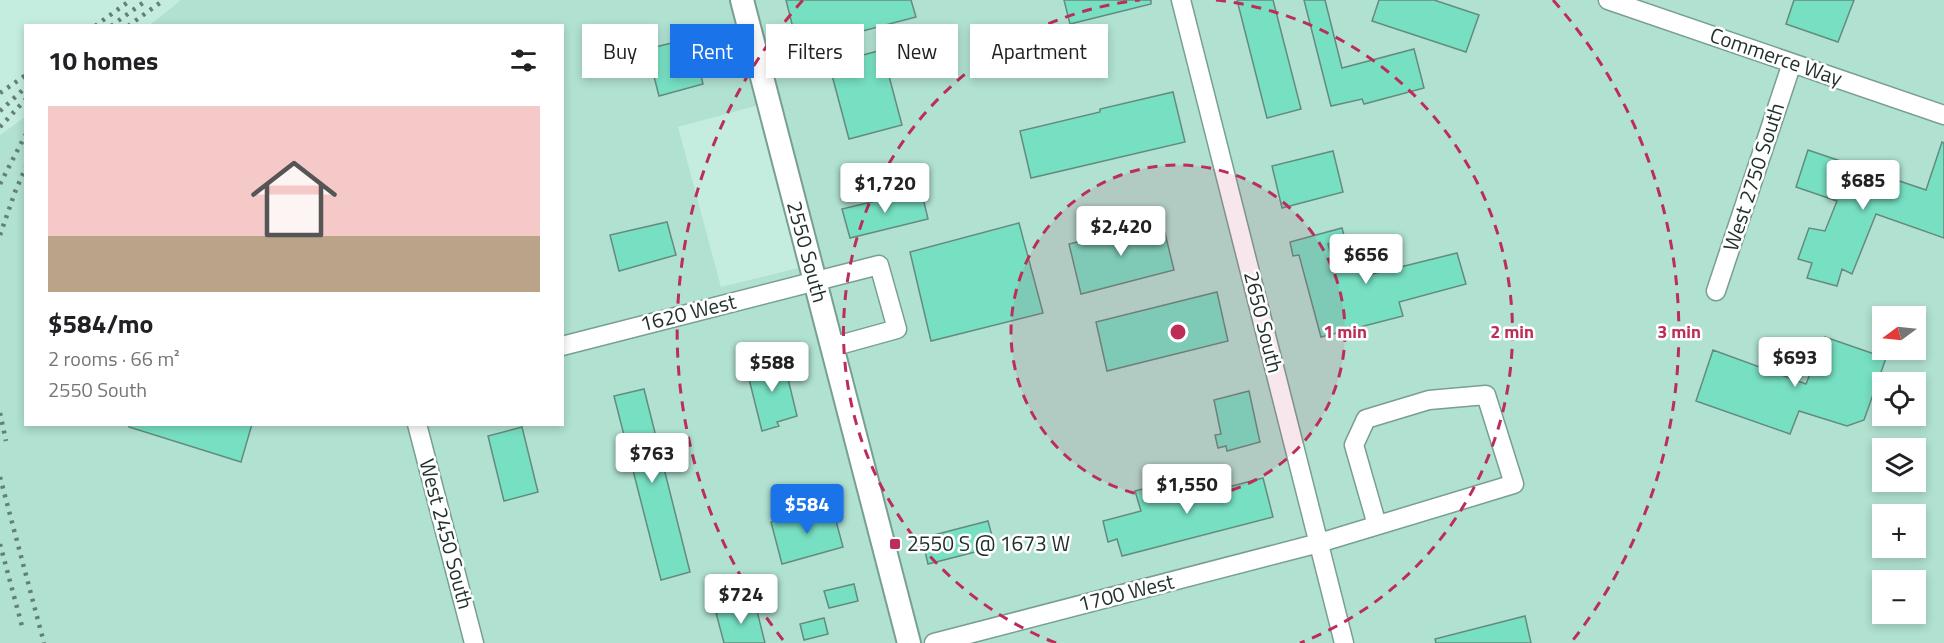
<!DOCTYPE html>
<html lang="en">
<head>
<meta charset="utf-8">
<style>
	body { margin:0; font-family:"Titillium Web",sans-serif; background:#f2f2f2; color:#202124; height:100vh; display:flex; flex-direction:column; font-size:22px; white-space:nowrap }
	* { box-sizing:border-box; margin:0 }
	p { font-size:20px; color:#757577 }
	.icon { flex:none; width:33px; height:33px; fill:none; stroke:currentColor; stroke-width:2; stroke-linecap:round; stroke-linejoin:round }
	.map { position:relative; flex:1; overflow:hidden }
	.side { position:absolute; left:24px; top:24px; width:540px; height:402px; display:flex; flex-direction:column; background:#fff; border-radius:0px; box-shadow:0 3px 9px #0003 }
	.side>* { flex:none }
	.top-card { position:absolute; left:582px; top:24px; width:570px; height:54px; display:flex; gap:12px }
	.needle { width:39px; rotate:255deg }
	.tools { position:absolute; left:1872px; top:306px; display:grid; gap:12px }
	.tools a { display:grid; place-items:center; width:54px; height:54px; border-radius:0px; background:#fff; box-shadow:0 3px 9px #0003; font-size:30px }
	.price { position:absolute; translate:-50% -51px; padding:0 14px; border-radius:6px; background:#fff; color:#222; font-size:20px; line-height:39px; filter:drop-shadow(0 2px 3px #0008) }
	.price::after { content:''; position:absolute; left:50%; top:36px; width:18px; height:14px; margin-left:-9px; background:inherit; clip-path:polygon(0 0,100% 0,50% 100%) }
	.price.on { background:#1a73e8; color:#fff }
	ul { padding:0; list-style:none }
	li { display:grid; align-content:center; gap:12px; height:318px; padding:0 24px }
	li+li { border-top:2px solid #e0e0e0 }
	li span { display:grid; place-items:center; height:186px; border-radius:0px; color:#555 }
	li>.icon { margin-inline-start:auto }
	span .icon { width:108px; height:108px; fill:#fffc; stroke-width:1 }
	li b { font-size:26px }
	h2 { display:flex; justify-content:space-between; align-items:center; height:72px; padding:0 24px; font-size:26px }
	.chip { padding:0 21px; border-radius:0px; background:#fff; box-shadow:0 3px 9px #0003; font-size:21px; line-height:54px }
	.chip.on { background:#1a73e8; color:#fff }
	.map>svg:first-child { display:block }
	.built { fill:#b0e1d1; fill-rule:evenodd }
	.building { fill:#77e0c3; stroke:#658b7f; stroke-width:1.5 }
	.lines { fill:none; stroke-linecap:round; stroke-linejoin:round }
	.minor-casing { stroke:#789f92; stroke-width:21 }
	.major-casing { stroke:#789f92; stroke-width:26 }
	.minor { stroke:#fff; stroke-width:18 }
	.major { stroke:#fff; stroke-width:22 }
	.rail { stroke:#647f76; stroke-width:4.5; stroke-dasharray:3 6; stroke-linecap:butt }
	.ring { fill:none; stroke:#bd2e57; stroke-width:3; stroke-dasharray:10 8 }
	.poi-dot { fill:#bd2e57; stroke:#fff; stroke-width:2 }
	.labels { text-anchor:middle; stroke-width:5; stroke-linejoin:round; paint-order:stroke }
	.street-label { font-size:21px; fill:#1f2f2a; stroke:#fff }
	.poi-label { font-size:21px; fill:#1f2f2a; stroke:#fff; text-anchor:start }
	.centre { fill:#bd2e57; stroke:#fff; stroke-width:3 }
	.ring-label { font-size:18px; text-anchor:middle; font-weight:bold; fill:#bd2e57; stroke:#fff; stroke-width:5; stroke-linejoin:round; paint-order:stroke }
</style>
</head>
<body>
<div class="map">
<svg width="1944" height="643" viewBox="0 0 1944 643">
	<rect width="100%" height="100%" fill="#c4ede0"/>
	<path class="built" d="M 181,0 L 1944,0 L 1944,643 L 0,643 L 0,135 L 25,117 L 26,424 L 562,424 L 562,26 L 150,25 ZM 759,105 L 802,267 L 721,287 L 678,127 ZM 1882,316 L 1916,316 L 1916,350 L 1882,350 ZM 1882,382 L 1916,382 L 1916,416 L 1882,416 ZM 1882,448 L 1916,448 L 1916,482 L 1882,482 ZM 1882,514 L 1916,514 L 1916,548 L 1882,548 ZM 1882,580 L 1916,580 L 1916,614 L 1882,614 Z"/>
	<path class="building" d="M 786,0 L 911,0 L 916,17 L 798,48 Z
		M 1064,0 L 1151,0 L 1151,4 L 1070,24 Z
		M 1237,0 L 1273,0 L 1301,109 L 1267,118 Z
		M 1304,0 L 1325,0 L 1342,68 L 1414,49 L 1424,88 L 1364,104 L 1362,99 L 1331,106 Z
		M 1379,0 L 1434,0 L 1479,15 L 1466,52 L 1372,21 Z
		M 1794,0 L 1854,0 L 1838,42 L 1786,24 Z
		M 692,38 L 703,84 L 659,96 L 647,49 Z
		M 882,50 L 902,125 L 849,139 L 829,64 Z
		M 1173,92 L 1185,142 L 1031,178 L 1020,131 L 1100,112 L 1100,109 Z
		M 1942,142 L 1944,143 L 1944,238 L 1876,214 L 1852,274 L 1842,269 L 1837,286 L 1807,278 L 1812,263 L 1798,259 L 1809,228 L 1825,231 L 1837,201 L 1796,187 L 1808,150 L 1926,190 Z
		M 1333,151 L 1343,192 L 1282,208 L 1272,166 Z
		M 921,190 L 928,219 L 850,238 L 842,209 Z
		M 1162,221 L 1174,270 L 1081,294 L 1069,244 Z
		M 667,222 L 676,255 L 619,271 L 610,235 Z
		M 1019,223 L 1043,313 L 931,341 L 910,252 Z
		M 1342,228 L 1345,239 L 1328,244 L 1334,265 L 1363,257 L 1368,275 L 1457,253 L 1466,284 L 1399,302 L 1403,316 L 1321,337 L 1299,255 L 1293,256 L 1290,242 Z
		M 1217,292 L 1228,341 L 1107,371 L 1096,322 Z
		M 1825,337 L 1886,358 L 1864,420 L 1847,426 L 1799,411 L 1790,434 L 1696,401 L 1713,350 L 1806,384 Z
		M 783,358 L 797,416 L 777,422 L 779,426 L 762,431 L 746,367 Z
		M 644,389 L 690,572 L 661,580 L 614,396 Z
		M 1249,391 L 1260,442 L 1227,451 L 1226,446 L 1218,448 L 1215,435 L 1221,434 L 1214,400 Z
		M 129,424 L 252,424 L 241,462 L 129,427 Z
		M 522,427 L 538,492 L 504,501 L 488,436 Z
		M 1263,478 L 1273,517 L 1122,556 L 1117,539 L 1108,542 L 1103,521 L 1141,511 L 1135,491 L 1169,482 L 1174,501 Z
		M 832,506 L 843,547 L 782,564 L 771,522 Z
		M 988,521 L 995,547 L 928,564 L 922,538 Z
		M 854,584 L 858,601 L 829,608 L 824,591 Z
		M 755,603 L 765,643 L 724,643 L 716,613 Z
		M 1525,616 L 1531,643 L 1436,643 L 1435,639 Z
		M 824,618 L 828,634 L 804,640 L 800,624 Z"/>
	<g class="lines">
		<g class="minor-casing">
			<path id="minor" d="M 1181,0 L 1344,643
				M 1608,0 L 1944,115
				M 1716,291 L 1792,63
				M 562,346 L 879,265 L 897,329 L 832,347
				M 417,424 L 474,643
				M 934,643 L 1319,543 L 1514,484 L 1486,395 L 1429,400 L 1366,419 L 1354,445 L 1377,525"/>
		</g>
		<g class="major-casing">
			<path id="major" d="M 742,0 L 909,643"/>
		</g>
		<use href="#minor" class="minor"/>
		<use href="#major" class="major"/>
		<path class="rail" d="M 95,26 L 131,0
			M 111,26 L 147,0
			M 128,26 L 164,0
			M 0,93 L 26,75
			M 0,111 L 26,87
			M 0,127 L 26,99
			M 0,184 L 26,134
			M 0,235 L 15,192 L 26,167
			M 0,413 L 6,441
			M 0,477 L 44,643
			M 0,544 L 22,626"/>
	</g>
	<circle cx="1178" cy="332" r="167" fill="#bd2e57" fill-opacity=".12"/>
	<g class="ring">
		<circle cx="1178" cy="332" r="167"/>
		<path d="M1056 643A334 334 0 0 1 1140 0M1216 0A334 334 0 0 1 1300 643"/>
		<path d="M783 640A501 501 0 0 1 803 0M1553 0A501 501 0 0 1 1573 640"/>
	</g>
	<rect class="poi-dot" x="889" y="538" width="12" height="12" rx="3"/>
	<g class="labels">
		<g class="street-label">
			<text transform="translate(1776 57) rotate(19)" y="7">Commerce Way</text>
			<text transform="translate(1754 177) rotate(-72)" y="7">West 2750 South</text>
			<text transform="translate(807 252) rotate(75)" y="7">2550 South</text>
			<text transform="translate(688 313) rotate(-14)" y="7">1620 West</text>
			<text transform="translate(1263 322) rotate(76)" y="7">2650 South</text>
			<text transform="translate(446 534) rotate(75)" y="7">West 2450 South</text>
			<text transform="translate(1126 593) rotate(-14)" y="7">1700 West</text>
		</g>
		<g class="poi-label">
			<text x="907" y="551">2550 S @ 1673 W</text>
		</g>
	</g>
	<circle cx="1178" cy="332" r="9" class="centre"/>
	<g class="ring-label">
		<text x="1345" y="338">1 min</text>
		<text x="1512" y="338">2 min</text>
		<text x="1679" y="338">3 min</text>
	</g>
</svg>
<div class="tools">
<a><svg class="needle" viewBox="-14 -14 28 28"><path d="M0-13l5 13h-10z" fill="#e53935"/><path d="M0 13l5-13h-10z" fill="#757577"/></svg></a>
<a><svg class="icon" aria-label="locate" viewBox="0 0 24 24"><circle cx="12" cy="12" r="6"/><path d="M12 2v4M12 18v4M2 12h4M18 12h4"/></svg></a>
<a><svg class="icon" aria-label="layers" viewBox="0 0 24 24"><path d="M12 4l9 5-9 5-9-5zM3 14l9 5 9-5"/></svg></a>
<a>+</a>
<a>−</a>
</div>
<b class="price" style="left:1863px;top:211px">$685</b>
<b class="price" style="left:885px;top:214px">$1,720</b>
<b class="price" style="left:1121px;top:257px">$2,420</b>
<b class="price" style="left:1366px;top:285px">$656</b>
<b class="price" style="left:1795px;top:388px">$693</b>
<b class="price" style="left:772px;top:393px">$588</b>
<b class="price" style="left:652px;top:484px">$763</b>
<b class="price" style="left:1187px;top:515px">$1,550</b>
<b class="price on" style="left:807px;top:535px">$584</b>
<b class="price" style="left:741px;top:625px">$724</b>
<div class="top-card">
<a class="chip">Buy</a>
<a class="chip on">Rent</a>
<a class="chip">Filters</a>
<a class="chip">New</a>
<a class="chip">Apartment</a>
</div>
<section class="side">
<h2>10 homes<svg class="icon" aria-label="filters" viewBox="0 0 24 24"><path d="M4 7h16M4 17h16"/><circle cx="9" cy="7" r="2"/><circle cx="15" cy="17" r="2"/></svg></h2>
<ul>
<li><span style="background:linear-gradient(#f6c9c9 70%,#b9a48a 0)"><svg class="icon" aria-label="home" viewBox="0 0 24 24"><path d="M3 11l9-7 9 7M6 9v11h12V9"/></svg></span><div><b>$584/mo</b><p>2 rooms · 66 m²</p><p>2550 South</p></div></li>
</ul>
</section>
</div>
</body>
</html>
